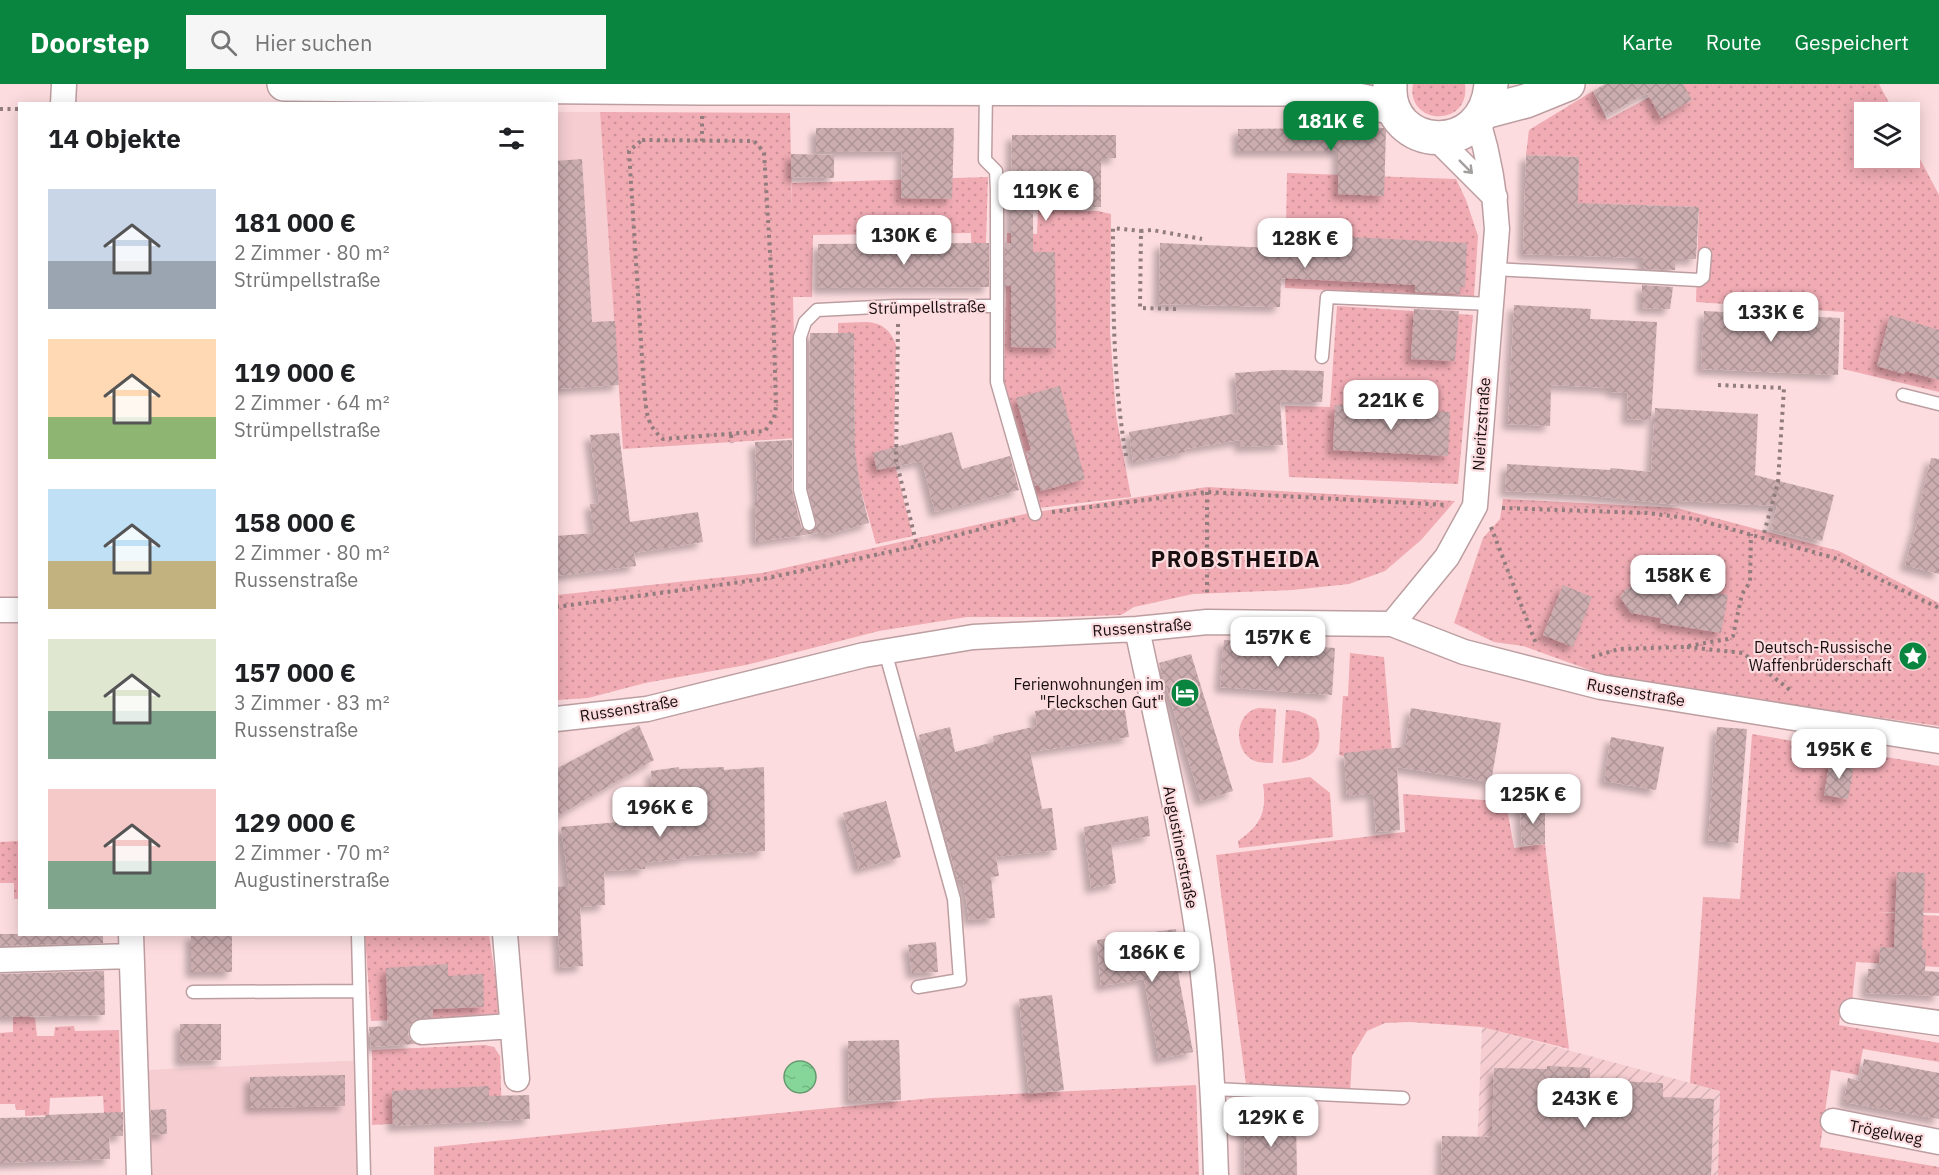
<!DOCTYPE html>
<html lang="de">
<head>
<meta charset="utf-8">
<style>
	body { margin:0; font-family:"IBM Plex Sans",sans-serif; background:#f6f6f6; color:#202124; height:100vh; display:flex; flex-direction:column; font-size:22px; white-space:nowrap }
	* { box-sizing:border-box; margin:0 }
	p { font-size:20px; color:#757577 }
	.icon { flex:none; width:33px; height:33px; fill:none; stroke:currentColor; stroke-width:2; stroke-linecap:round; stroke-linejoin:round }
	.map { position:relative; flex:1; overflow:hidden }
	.details { position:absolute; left:18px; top:18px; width:540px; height:834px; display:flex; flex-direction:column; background:#fff; border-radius:0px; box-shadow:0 3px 15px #0003 }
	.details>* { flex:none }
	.fabs { position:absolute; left:1854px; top:18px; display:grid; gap:12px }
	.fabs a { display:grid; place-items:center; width:66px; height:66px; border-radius:0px; background:#fff; box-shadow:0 3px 15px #0003; font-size:30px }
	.price { position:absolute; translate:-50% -51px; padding:0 14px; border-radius:12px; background:#fff; color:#222; font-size:20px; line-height:39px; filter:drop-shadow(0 2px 3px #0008) }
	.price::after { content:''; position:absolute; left:50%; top:36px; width:18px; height:14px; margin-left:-9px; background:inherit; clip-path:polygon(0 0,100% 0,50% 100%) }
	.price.current { background:#0a853f; color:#fff }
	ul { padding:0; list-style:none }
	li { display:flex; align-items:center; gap:18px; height:150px; padding:0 30px }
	li span { display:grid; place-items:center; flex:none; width:168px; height:120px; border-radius:0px; color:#555 }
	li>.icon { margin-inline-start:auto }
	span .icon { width:72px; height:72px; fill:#fffc; stroke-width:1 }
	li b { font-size:26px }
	h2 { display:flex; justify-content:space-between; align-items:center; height:72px; padding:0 30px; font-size:26px }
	header { display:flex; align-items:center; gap:36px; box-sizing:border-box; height:84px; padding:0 30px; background:#0a853f; color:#fff }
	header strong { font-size:28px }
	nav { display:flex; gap:33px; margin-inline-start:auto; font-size:21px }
	.search { width:420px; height:54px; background:#f6f6f6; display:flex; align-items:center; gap:15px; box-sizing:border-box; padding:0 21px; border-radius:0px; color:#757577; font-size:22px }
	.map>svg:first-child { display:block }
	.built { fill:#f6ced2 }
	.industrial { fill:url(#industrial-furrows) }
	.green { fill:url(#green-dots) }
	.water { fill:url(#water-ripples); stroke:#659a6f; stroke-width:1.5 }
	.building { fill:url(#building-cross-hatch); filter:url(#shadow) }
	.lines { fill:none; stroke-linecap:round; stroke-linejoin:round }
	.lane-casing { stroke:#bc9ea1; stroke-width:15 }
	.street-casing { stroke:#bc9ea1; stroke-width:27 }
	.secondary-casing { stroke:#bc9ea1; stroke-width:36 }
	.path { stroke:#917c7e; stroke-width:4; stroke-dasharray:3 4.5; stroke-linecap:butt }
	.lane { stroke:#fff; stroke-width:12 }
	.street { stroke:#fff; stroke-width:24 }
	.secondary { stroke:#fff; stroke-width:33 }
	.oneway { stroke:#a39f9f }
	.labels { text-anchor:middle; stroke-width:4.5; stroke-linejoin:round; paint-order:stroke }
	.street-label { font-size:16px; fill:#190f10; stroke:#fcdcdf }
	.poi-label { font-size:16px; fill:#190f10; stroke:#fcdcdf; text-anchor:end }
	.district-label { font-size:22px; font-weight:bold; letter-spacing:1.5px; fill:#190f10; stroke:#fcdcdf }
</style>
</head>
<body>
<header>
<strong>Doorstep</strong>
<div class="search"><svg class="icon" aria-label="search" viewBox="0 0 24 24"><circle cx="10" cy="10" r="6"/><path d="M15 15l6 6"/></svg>Hier suchen</div>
<nav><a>Karte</a><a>Route</a><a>Gespeichert</a></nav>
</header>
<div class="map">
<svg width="1939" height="1091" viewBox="0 0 1939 1091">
	<defs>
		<pattern id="industrial-furrows" width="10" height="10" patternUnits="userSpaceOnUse" patternTransform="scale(1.5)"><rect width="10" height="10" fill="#f6ced2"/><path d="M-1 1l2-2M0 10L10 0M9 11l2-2" fill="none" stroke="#d2b0b3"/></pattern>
		<pattern id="green-dots" width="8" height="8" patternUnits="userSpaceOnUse" patternTransform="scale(1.5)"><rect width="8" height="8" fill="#f0abb3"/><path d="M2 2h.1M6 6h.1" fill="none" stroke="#cd9299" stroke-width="1.8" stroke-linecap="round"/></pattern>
		<pattern id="water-ripples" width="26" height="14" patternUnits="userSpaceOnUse" patternTransform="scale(1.5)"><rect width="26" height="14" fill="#85d698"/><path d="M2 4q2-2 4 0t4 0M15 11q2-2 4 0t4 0" fill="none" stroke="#72b682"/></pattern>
		<pattern id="building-cross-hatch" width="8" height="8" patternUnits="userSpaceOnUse" patternTransform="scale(1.5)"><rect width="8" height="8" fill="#cbadb0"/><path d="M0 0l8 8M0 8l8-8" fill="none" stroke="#ae9496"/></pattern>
		<filter id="shadow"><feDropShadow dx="-5.5" dy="5.5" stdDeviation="3" flood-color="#0004"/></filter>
	</defs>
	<rect width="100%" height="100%" fill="#fcdcdf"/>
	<path class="built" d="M 556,28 L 600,28 L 619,301 L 557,303 Z
		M 367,976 L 370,1091 L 148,1091 L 146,986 Z"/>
	<path class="industrial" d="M 1482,943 L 1720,1007 L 1718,1091 L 1476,1091 Z"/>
	<path class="green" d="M 1413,0 L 1465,0 C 1471,45 1405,41 1413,0 Z
		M 1674,0 L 1879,0 L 1894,28 L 1864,28 L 1864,74 L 1910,74 L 1910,56 L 1939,111 L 1939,308 L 1843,285 L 1844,228 L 1696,218 L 1699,123 L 1605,120 L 1577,133 L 1579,73 L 1526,71 L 1529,46 L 1593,7 L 1607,36 Z
		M 600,28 L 790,29 L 792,123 L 792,99 L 988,93 L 985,190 L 972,189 L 971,149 L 813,151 L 812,213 L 793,213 L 796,354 L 623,365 Z
		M 1287,89 L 1456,95 L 1466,116 L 1478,152 L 1474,213 L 1285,204 Z
		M 1038,126 L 1098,127 L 1111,130 L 1110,247 L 1116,331 L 1131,413 L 1039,424 L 1004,297 L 1007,149 L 1037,150 Z
		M 1337,222 L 1473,231 L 1458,400 L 1289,393 L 1285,322 L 1330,323 Z
		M 867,238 C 883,239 891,247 896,261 L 894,377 L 913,452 L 876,460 L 859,399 L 855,367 L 854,249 L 838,249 L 838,239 Z
		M 1207,403 L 1455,417 L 1421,456 L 1385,487 L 1349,500 L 1292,506 L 1193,510 L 1134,523 L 1121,531 L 1060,533 L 967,533 L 879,547 L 746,581 L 645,599 L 588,614 L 557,616 L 557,511 L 762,489 L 1029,429 Z
		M 1503,415 L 1677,424 L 1839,467 L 1939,519 L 1939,642 L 1617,596 L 1523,562 L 1494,558 L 1454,539 L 1483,454 L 1500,435 Z
		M 1350,569 L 1384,573 L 1395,705 L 1344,672 L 1339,671 L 1343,612 L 1348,612 Z
		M 1259,624 L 1276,625 L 1273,679 C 1268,679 1263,679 1258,678 C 1233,672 1232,629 1259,624 Z
		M 1286,626 C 1298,626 1306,629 1316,635 C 1327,665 1311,677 1282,679 Z
		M 1752,650 L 1939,682 L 1939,829 L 1877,828 L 1939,832 L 1939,883 L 1856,878 L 1852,918 L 1842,917 L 1839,941 L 1939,959 L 1939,978 L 1863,965 L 1858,991 L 1831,986 L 1820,1063 L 1939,1083 L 1939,1091 L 1718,1091 L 1720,1007 L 1690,999 L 1703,813 L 1740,815 Z
		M 1310,693 L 1330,709 L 1333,753 L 1239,764 L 1238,757 C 1261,741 1267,728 1263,700 Z
		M 1403,710 L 1497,717 L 1507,724 L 1514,764 L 1545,760 L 1569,965 L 1482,943 L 1409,938 L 1385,939 L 1367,947 L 1352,972 L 1350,1011 L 1246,1000 L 1216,771 L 1405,748 Z
		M 19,757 L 19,815 L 14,815 L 14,799 L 0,799 L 0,758 Z
		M 365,851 L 489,851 L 501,931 L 371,937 Z
		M 17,930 L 30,931 L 30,933 L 35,934 L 37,952 L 54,952 L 55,943 L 74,942 L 75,947 L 119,946 L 121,1029 L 104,1030 L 103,1012 L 50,1014 L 49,1031 L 25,1032 L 25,1026 L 16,1026 L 15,1020 L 0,1020 L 0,949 L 13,948 L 13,933 L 17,933 Z
		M 485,961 L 494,963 L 500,972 L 502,1034 L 372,1041 L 372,966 Z
		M 1196,1001 L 1199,1091 L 434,1091 L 434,1063 L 932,1014 Z"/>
	<path class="water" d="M784 993a16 16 0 1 1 32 0a16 16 0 1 1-32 0Z"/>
	<path class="building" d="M 1605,0 L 1683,0 L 1692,16 L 1661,34 L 1647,9 L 1607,31 L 1593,7 Z
		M 816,44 L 954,44 L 952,115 L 901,114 L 902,67 L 816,68 Z
		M 1347,44 L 1384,44 L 1386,47 L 1384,112 L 1338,110 L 1338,67 L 1238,67 L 1238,45 Z
		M 1012,51 L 1116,51 L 1116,74 L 1101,74 L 1101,123 L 1033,123 L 1033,168 L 1055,168 L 1056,264 L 1011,263 L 1011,202 L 1005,202 L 1005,159 L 1011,159 Z
		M 791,70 L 834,71 L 834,94 L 791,93 Z
		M 1526,71 L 1579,73 L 1578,119 L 1699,123 L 1696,175 L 1676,175 L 1675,186 L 1643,185 L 1643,174 L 1523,170 Z
		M 582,75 L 592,238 L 615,237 L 619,301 L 556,305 L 556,77 Z
		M 1313,151 L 1467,159 L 1465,203 L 1460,203 L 1460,210 L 1415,208 L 1415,201 L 1281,194 L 1280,223 L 1159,220 L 1160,159 L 1313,166 Z
		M 989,159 L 989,203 L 818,204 L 818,160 Z
		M 1642,201 L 1673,203 L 1670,225 L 1642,224 Z
		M 1514,221 L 1591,225 L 1590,235 L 1657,238 L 1651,336 L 1627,335 L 1628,309 L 1612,308 L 1612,304 L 1551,301 L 1550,342 L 1508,340 Z
		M 1414,225 L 1459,227 L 1455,277 L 1411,275 Z
		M 1704,227 L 1840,234 L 1838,291 L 1701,285 Z
		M 1890,231 L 1939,246 L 1939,296 L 1905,287 L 1904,290 L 1877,282 Z
		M 810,249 L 854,249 L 855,367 L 860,403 L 869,439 L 826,451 L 825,448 L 756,458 L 755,418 L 758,418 L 755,358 L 792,356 L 792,406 L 801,442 L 804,446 L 811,448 L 817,442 L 808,405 Z
		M 1278,286 L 1324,287 L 1322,318 L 1280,318 L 1283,361 L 1240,363 L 1240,356 L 1185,365 L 1186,368 L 1133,378 L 1129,348 L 1238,329 L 1235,289 Z
		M 1060,302 L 1085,395 L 1041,407 L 1039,401 L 1035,402 L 1026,368 L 1031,366 L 1016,314 Z
		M 1335,321 L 1450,328 L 1448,372 L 1333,366 Z
		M 1655,324 L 1758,330 L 1755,391 L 1834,411 L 1822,457 L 1771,445 L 1777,422 L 1680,417 L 1679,421 L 1582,411 L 1505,407 L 1507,380 L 1610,386 L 1611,384 L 1651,388 Z
		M 952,348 L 962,385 L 1010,372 L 1019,406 L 935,428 L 922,377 L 877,386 L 873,369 Z
		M 619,349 L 630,438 L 698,428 L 703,458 L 634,469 L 636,482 L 556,492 L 556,452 L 594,449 L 590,420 L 599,419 L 590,351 Z
		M 1931,374 L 1939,375 L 1939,490 L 1905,481 L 1919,433 L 1917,432 Z
		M 1636,500 L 1666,505 L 1667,501 L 1728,511 L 1721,549 L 1660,539 L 1661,534 L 1631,529 L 1620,513 L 1626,505 Z
		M 1563,501 L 1592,513 L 1573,563 L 1543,551 Z
		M 1224,556 L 1335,564 L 1332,611 L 1220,603 Z
		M 1191,570 L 1233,707 L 1201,717 L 1159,579 Z
		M 1123,613 L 1129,653 L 1030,668 L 1042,725 L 1052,724 L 1057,766 L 996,773 L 999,792 L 991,793 L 995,834 L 969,836 L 963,796 L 958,796 L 955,787 L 919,651 L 950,643 L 955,668 L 994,658 L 993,652 L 1037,642 L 1035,627 Z
		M 1411,624 L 1501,639 L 1491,698 L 1397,683 L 1400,746 L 1376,748 L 1373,709 L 1347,712 L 1344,669 L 1405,663 Z
		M 639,641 L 654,676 L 559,731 L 556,714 L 556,685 Z
		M 1717,643 L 1747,645 L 1738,759 L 1708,756 Z
		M 1611,653 L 1664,663 L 1656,706 L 1604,697 Z
		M 1830,677 L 1854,681 L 1848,715 L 1824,711 Z
		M 679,683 L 679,685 L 724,683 L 724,686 L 764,683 L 765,767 L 685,772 L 686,774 L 645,779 L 645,785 L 604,787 L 605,821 L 580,823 L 583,882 L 560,884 L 556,803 L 569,802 L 561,743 L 655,735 L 651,687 Z
		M 886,717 L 901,773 L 859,785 L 843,729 Z
		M 1545,722 L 1545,760 L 1522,762 L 1520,723 Z
		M 1148,732 L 1150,752 L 1111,759 L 1116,799 L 1091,804 L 1084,743 Z
		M 1897,788 L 1925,789 L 1922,865 L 1926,865 L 1925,887 L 1939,888 L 1939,912 L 1866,909 L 1868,885 L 1879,885 L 1880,863 L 1894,864 Z
		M 1176,845 L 1182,889 L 1178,889 L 1193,968 L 1159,975 L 1144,895 L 1101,902 L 1097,856 Z
		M 0,850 L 103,850 L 103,859 L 0,862 Z
		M 191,850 L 232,850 L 232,888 L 191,888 Z
		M 936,858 L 938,888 L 912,889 L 908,861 Z
		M 448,880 L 448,892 L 483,890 L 484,923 L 433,925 L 433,933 L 415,936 L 410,941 L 408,950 L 410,955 L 415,960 L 371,963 L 369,943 L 388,942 L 386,884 Z
		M 104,887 L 105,931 L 0,933 L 0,890 Z
		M 1052,911 L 1064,1006 L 1029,1010 L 1019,915 Z
		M 180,940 L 221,940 L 221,976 L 180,977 Z
		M 899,956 L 901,1016 L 849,1017 L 848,957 Z
		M 1864,975 L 1939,989 L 1939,1035 L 1844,1018 L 1848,994 L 1860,997 Z
		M 1547,982 L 1590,984 L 1590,996 L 1663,999 L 1663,1013 L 1714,1015 L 1711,1091 L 1441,1091 L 1442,1052 L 1492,1053 L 1494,984 L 1547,985 Z
		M 345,991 L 345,1022 L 250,1024 L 250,993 Z
		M 489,1002 L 489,1012 L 529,1011 L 530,1035 L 393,1042 L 392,1007 Z
		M 166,1025 L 167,1050 L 152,1051 L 151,1026 Z
		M 123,1028 L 123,1052 L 109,1052 L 110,1075 L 0,1079 L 0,1034 L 45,1033 L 45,1031 Z
		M 1296,1036 L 1297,1091 L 1245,1091 L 1244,1037 Z"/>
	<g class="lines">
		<g class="lane-casing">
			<path id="lane" d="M 986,6 L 985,76 L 996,87 L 997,106 L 997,298 L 1035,430
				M 1494,185 L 1699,196 L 1703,193 L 1705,170
				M 1322,273 L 1327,213 L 1491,220
				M 1903,311 L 1939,320
				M 809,440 L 800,406 L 800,253 L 805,238 L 817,226 L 896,222 L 996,222
				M 885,567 L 954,815 L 960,896 L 918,903
				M 358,850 L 364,1091
				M 193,908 L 359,907
				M 1214,1005 L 1403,1014"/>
		</g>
		<g class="street-casing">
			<path id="street" d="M 63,20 L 64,0
				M 1436,54 L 1495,113
				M 0,526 L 20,526
				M 1392,540 L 1447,473 L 1475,422 L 1497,145 C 1495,108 1489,73 1478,37
				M 1137,545 C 1161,657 1188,769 1202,882 C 1210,951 1214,1021 1216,1091
				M 556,635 L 647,625 L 864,571 L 973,553 L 1137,545 L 1207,538 L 1392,540 L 1464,568 L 1601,603 L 1939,657
				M 131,850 L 139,1091
				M 505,850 L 517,995
				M 0,876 L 131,872
				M 1852,927 L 1939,939
				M 422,948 L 512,942
				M 1833,1037 L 1939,1058"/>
		</g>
		<g class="secondary-casing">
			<path id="secondary" d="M 284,0 L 702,4 L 1290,5 L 1363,17 L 1393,24
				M 1390,3 C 1387,66 1485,76 1491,0
				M 1484,28 L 1526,17 L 1568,0"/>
		</g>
		<path class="path" d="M 0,25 L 20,25
			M 702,32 L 702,57
			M 642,56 L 754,57 L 764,68 L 773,219 L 776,323 L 774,334 L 765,347 L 663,355 C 645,340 647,327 644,305 L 629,67 Z
			M 1176,225 L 1140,224 L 1141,147 L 1152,146 L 1202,155
			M 898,240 L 896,376 L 917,462
			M 1718,301 L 1784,304 L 1778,398 L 1763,453
			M 731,351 L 732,359
			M 1126,372 C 1113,296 1113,222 1113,144 L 1141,147
			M 1207,408 L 1207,513
			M 1502,424 L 1647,429 L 1695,435 L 1838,475 L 1939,524
			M 1052,428 L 1207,408 L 1448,421
			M 1491,443 L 1537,562
			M 556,523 L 763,495 L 917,462 L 1018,435
			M 1687,563 L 1743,569 L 1790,606
			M 1592,573 L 1619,565 L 1682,563 L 1728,555 L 1733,552 L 1742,510 L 1750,498 L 1751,450"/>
		<use href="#lane" class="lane"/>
		<use href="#street" class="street"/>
		<use href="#secondary" class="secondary"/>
	</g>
	<defs><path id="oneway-shaft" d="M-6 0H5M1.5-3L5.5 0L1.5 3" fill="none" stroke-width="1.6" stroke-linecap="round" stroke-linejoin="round" transform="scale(1.5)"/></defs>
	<use class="oneway" href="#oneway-shaft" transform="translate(1466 83) rotate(45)"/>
	<defs>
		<g id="sight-disc" transform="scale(1.5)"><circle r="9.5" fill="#0a853f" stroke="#fcdcdf"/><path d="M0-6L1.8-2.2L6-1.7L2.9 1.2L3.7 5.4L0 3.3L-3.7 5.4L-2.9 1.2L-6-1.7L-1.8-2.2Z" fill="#fff"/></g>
		<g id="hotel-disc" transform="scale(1.5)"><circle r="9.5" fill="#0a853f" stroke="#fcdcdf"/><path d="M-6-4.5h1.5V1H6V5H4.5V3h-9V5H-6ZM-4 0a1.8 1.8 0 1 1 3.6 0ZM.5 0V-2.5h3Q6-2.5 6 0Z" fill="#fff"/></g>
	</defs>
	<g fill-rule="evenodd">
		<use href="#sight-disc" x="1913" y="572"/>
		<use href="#hotel-disc" x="1185" y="609"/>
	</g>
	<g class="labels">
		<g class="street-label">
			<text transform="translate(927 223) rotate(-1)" y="6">Strümpellstraße</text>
			<text transform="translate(1481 340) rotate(-86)" y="6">Nieritzstraße</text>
			<text transform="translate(1142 543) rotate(-4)" y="6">Russenstraße</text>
			<text transform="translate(1636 608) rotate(10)" y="6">Russenstraße</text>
			<text transform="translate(629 624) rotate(-9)" y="6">Russenstraße</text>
			<text transform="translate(1181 763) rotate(79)" y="6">Augustinerstraße</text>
			<text transform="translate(1886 1048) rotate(11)" y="6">Trögelweg</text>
		</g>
		<g class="poi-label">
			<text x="1892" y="569">Deutsch-Russische<tspan x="1892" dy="18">Waffenbrüderschaft</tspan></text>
			<text x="1164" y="606">Ferienwohnungen im<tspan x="1164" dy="18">"Fleckschen Gut"</tspan></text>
		</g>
		<g class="district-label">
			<text x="1236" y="483">PROBSTHEIDA</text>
		</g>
	</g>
</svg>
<div class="fabs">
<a><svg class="icon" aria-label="layers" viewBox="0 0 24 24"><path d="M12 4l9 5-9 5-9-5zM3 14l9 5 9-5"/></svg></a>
</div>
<b class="price current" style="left:1331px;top:68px">181K €</b>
<b class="price" style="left:1046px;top:138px">119K €</b>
<b class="price" style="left:904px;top:182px">130K €</b>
<b class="price" style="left:1305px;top:185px">128K €</b>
<b class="price" style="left:1771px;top:259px">133K €</b>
<b class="price" style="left:1391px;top:347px">221K €</b>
<b class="price" style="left:1678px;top:522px">158K €</b>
<b class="price" style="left:1278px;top:584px">157K €</b>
<b class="price" style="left:1839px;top:696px">195K €</b>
<b class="price" style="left:1533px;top:741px">125K €</b>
<b class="price" style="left:660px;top:754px">196K €</b>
<b class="price" style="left:1152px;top:899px">186K €</b>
<b class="price" style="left:1585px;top:1045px">243K €</b>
<b class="price" style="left:1271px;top:1064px">129K €</b>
<section class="details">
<h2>14 Objekte<svg class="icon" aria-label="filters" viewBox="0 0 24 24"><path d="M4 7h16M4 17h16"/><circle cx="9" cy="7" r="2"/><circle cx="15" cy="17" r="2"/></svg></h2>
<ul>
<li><span style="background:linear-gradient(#c9d6e8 60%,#9aa5b1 0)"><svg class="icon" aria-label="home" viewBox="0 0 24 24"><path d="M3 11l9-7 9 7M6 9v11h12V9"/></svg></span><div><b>181 000 €</b><p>2 Zimmer · 80 m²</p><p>Strümpellstraße</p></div></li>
<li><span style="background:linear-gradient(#ffd9b3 65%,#8fb573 0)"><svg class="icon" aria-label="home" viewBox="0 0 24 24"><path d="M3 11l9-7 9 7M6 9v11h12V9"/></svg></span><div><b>119 000 €</b><p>2 Zimmer · 64 m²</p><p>Strümpellstraße</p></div></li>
<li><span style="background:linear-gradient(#bfe0f5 60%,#c2b280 0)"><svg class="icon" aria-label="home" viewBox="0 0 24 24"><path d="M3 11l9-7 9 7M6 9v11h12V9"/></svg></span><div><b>158 000 €</b><p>2 Zimmer · 80 m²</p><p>Russenstraße</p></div></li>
<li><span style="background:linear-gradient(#dfe7d0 60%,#7fa58c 0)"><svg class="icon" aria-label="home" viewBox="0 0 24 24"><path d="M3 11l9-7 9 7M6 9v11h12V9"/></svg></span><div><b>157 000 €</b><p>3 Zimmer · 83 m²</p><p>Russenstraße</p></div></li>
<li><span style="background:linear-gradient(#f6c9c9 60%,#7fa58c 0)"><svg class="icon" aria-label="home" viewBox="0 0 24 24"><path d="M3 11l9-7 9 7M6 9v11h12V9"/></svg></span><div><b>129 000 €</b><p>2 Zimmer · 70 m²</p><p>Augustinerstraße</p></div></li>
</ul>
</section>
</div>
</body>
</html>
